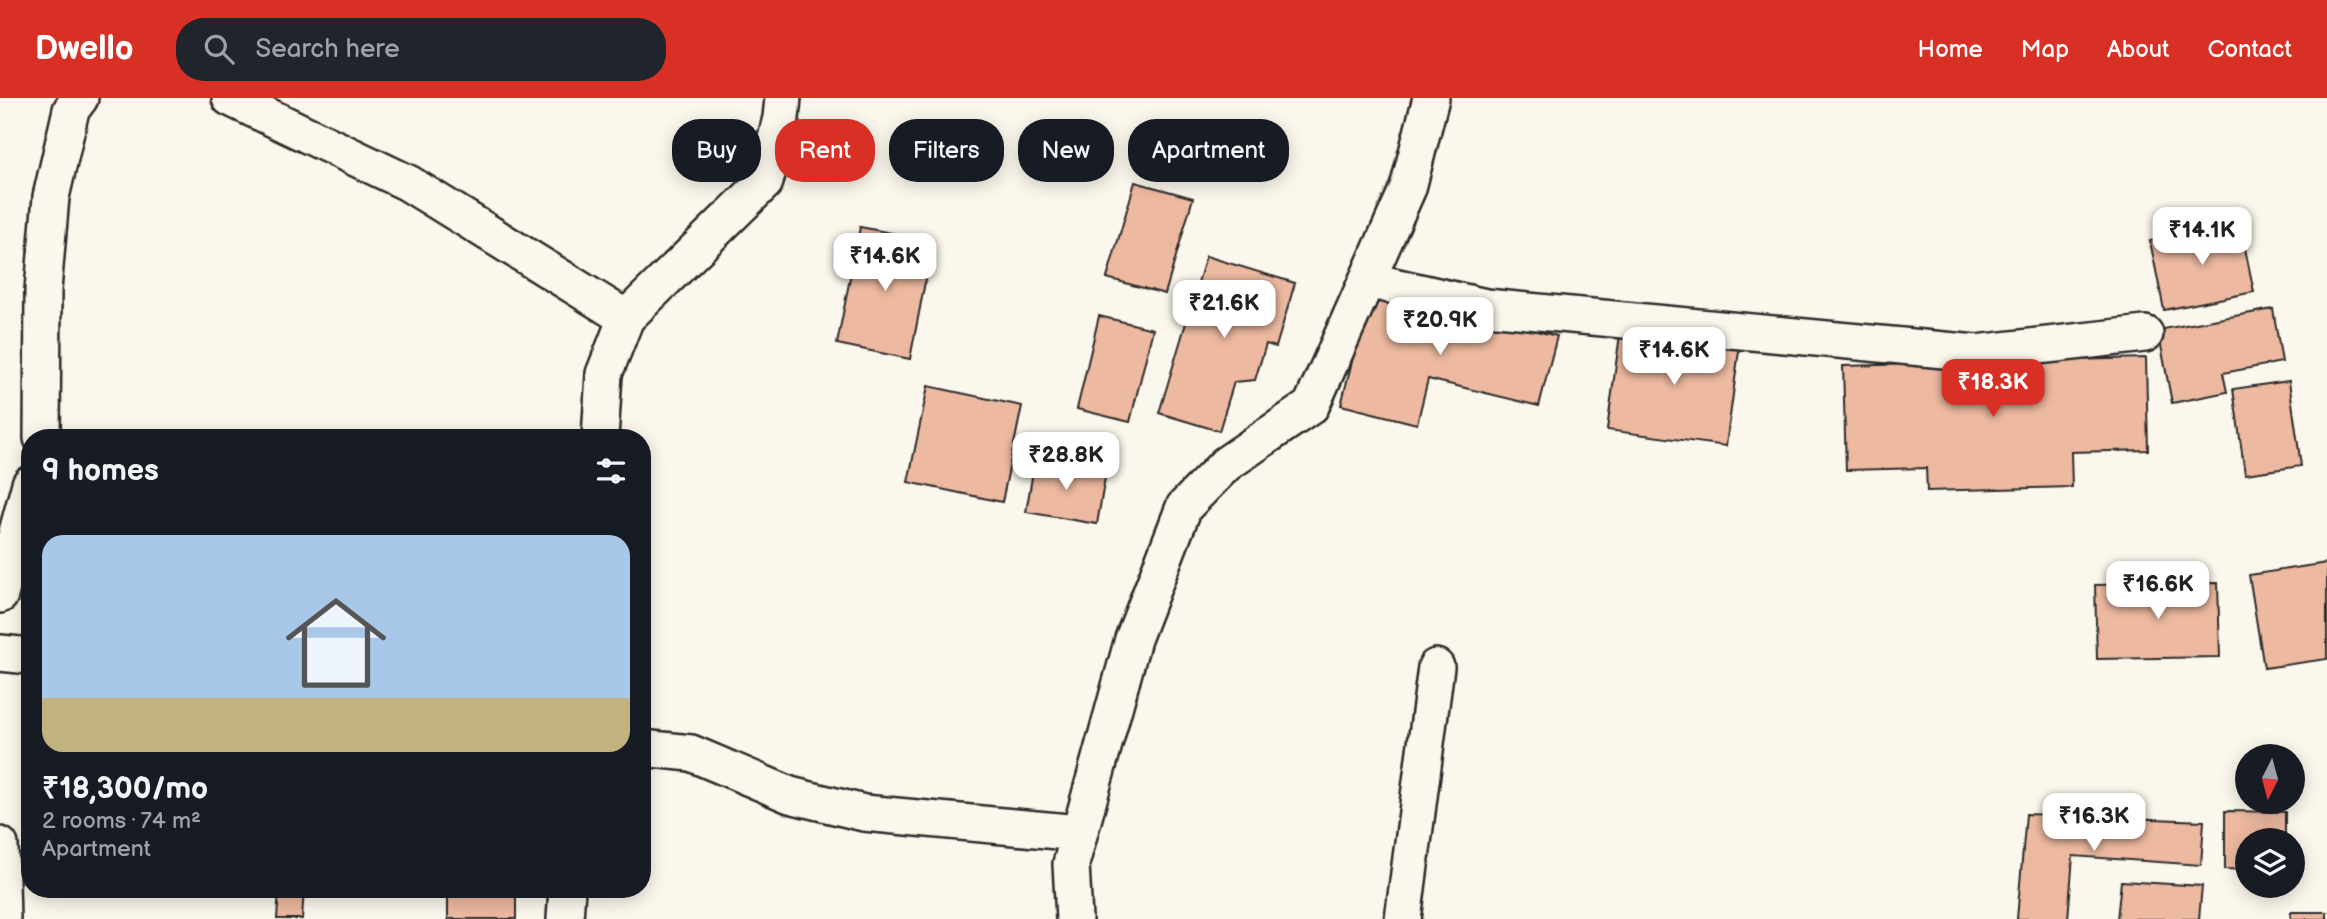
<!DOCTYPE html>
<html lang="en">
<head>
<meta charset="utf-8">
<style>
	body { margin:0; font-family:"Balsamiq Sans",sans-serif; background:#20242c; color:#f1f3f6; height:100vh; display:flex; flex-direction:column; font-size:26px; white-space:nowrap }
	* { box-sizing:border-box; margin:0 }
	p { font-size:23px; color:#9ea1a6 }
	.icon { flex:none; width:38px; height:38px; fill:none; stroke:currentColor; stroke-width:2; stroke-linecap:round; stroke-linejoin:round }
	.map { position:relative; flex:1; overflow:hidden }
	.side { position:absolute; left:21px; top:331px; width:630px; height:469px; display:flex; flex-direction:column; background:#171b24; border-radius:28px; box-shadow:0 4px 18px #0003 }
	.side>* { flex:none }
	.hud { position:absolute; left:672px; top:21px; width:665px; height:63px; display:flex; gap:14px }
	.needle { width:46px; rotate:186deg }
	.buttons { position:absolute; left:2235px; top:646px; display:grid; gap:14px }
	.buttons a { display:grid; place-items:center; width:70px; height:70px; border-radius:50%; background:#171b24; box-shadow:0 4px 18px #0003; font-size:35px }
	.price { position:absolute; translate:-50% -60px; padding:0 16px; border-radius:14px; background:#fff; color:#222; font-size:23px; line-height:46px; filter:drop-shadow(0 2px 4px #0008) }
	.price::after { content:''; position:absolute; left:50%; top:42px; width:21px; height:16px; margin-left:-10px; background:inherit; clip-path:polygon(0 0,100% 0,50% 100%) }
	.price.selected { background:#d93025; color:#fff }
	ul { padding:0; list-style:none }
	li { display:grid; align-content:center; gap:14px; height:371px; padding:0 21px }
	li+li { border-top:2px solid #363941 }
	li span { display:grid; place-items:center; height:217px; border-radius:21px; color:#555 }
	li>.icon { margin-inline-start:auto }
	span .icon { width:126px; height:126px; fill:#fffc; stroke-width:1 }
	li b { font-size:30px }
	h2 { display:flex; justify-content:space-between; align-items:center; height:84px; padding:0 21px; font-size:30px }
	.tag { padding:0 24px; border-radius:28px; background:#171b24; box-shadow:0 4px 18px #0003; font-size:24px; line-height:63px }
	.tag.selected { background:#d93025; color:#fff }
	header { display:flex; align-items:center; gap:42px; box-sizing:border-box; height:98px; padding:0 35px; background:#d93025; color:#fff }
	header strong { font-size:33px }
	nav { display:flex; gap:38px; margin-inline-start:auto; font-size:24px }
	.search { width:490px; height:63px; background:#20242c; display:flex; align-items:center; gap:18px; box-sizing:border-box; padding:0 24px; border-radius:28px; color:#9ea1a6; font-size:26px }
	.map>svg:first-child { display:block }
	.building { fill:#edb9a0; stroke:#2b2b2b; stroke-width:2 }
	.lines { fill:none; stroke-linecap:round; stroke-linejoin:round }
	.minor-casing { stroke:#2b2b2b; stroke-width:40 }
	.minor { stroke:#fbf7ec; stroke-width:35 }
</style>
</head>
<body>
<header>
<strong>Dwello</strong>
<div class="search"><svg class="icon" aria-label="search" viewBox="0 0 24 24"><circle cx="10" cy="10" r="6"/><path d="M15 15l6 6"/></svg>Search here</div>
<nav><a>Home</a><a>Map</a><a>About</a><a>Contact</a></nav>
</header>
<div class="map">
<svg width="2327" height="821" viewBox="0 0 2327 821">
	<rect width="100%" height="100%" fill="#fbf7ec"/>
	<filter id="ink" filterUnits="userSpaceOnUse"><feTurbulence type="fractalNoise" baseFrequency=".0143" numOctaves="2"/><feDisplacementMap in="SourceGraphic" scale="14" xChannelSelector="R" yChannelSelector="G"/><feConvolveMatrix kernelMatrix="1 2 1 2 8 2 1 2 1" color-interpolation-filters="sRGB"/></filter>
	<g filter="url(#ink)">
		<path class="building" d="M 1135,84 L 1193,100 L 1165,196 L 1107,180 Z
			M 2240,126 L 2254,194 L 2164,212 L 2150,143 Z
			M 860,129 L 933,143 L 910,261 L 837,246 Z
			M 1206,158 L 1295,185 L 1276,249 L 1266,246 L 1255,282 L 1234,284 L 1219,333 L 1159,315 Z
			M 1370,192 L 1557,238 L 1539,308 L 1428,281 L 1417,326 L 1341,307 Z
			M 2273,211 L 2282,264 L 2223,275 L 2227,294 L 2172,305 L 2158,232 Z
			M 1099,218 L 1153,231 L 1130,324 L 1077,311 Z
			M 1621,229 L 1740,245 L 1726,348 L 1607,332 Z
			M 2146,260 L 2148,352 L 2071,354 L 2072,389 L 1927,393 L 1926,370 L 1846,372 L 1843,268 Z
			M 2289,283 L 2301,368 L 2245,376 L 2233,291 Z
			M 928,288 L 1022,308 L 1002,404 L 908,384 Z
			M 1035,362 L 1106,374 L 1097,426 L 1026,414 Z
			M 2327,465 L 2327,561 L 2264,570 L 2249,477 Z
			M 2218,485 L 2220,559 L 2097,561 L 2095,487 Z
			M 2225,713 L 2285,714 L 2285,742 L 2247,742 L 2247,772 L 2225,771 Z
			M 2026,716 L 2204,723 L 2201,767 L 2073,758 L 2068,821 L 2017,821 Z
			M 2121,783 L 2202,788 L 2199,821 L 2117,821 Z
			M 279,791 L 304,791 L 302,821 L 277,821 Z
			M 448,791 L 516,791 L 516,821 L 448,821 Z
			M 2291,814 L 2327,814 L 2327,821 L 2291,821 Z"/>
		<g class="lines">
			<g class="minor-casing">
				<path id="minor" d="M 230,0 L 408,85 L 626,220
					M 1367,182 L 1486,209 L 1976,255 L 2145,236
					M 42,340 L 43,192 L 51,99 L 71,12 L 80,0
					M 600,340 L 604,276 L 626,220 L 765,84 L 781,20 L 783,0
					M 0,497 L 30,386
					M 0,555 L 30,558
					M 642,650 L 691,655 L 790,697 L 864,715 L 1079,735
					M 0,747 L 2,821
					M 565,821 L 567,791
					M 1074,821 L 1071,766 L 1133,541 L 1184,409 L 1226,366 L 1311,308 L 1408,90 L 1431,0
					M 1403,821 L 1436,569"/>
			</g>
			<use href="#minor" class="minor"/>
		</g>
	</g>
</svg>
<div class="buttons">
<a><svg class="needle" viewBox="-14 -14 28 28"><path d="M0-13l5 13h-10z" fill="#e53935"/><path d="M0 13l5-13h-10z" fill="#9ea1a6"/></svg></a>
<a><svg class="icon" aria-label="layers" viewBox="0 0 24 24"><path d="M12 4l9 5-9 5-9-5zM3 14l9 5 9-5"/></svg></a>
</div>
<b class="price" style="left:2202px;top:169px">₹14.1K</b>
<b class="price" style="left:885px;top:195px">₹14.6K</b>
<b class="price" style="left:1224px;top:242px">₹21.6K</b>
<b class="price" style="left:1440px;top:259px">₹20.9K</b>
<b class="price" style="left:1674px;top:289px">₹14.6K</b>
<b class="price selected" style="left:1993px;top:321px">₹18.3K</b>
<b class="price" style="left:1066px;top:394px">₹28.8K</b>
<b class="price" style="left:2158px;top:523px">₹16.6K</b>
<b class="price" style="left:2094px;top:755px">₹16.3K</b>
<div class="hud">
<a class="tag">Buy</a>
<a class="tag selected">Rent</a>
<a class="tag">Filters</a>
<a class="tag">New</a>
<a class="tag">Apartment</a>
</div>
<section class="side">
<h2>9 homes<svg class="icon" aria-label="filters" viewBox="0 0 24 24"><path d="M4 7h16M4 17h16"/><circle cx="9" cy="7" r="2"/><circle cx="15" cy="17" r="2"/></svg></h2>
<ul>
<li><span style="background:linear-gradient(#a9c7e8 75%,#c2b280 0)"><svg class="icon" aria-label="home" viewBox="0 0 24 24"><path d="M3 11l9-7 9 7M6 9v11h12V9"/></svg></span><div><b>₹18,300/mo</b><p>2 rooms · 74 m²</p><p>Apartment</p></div></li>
</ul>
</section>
</div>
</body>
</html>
